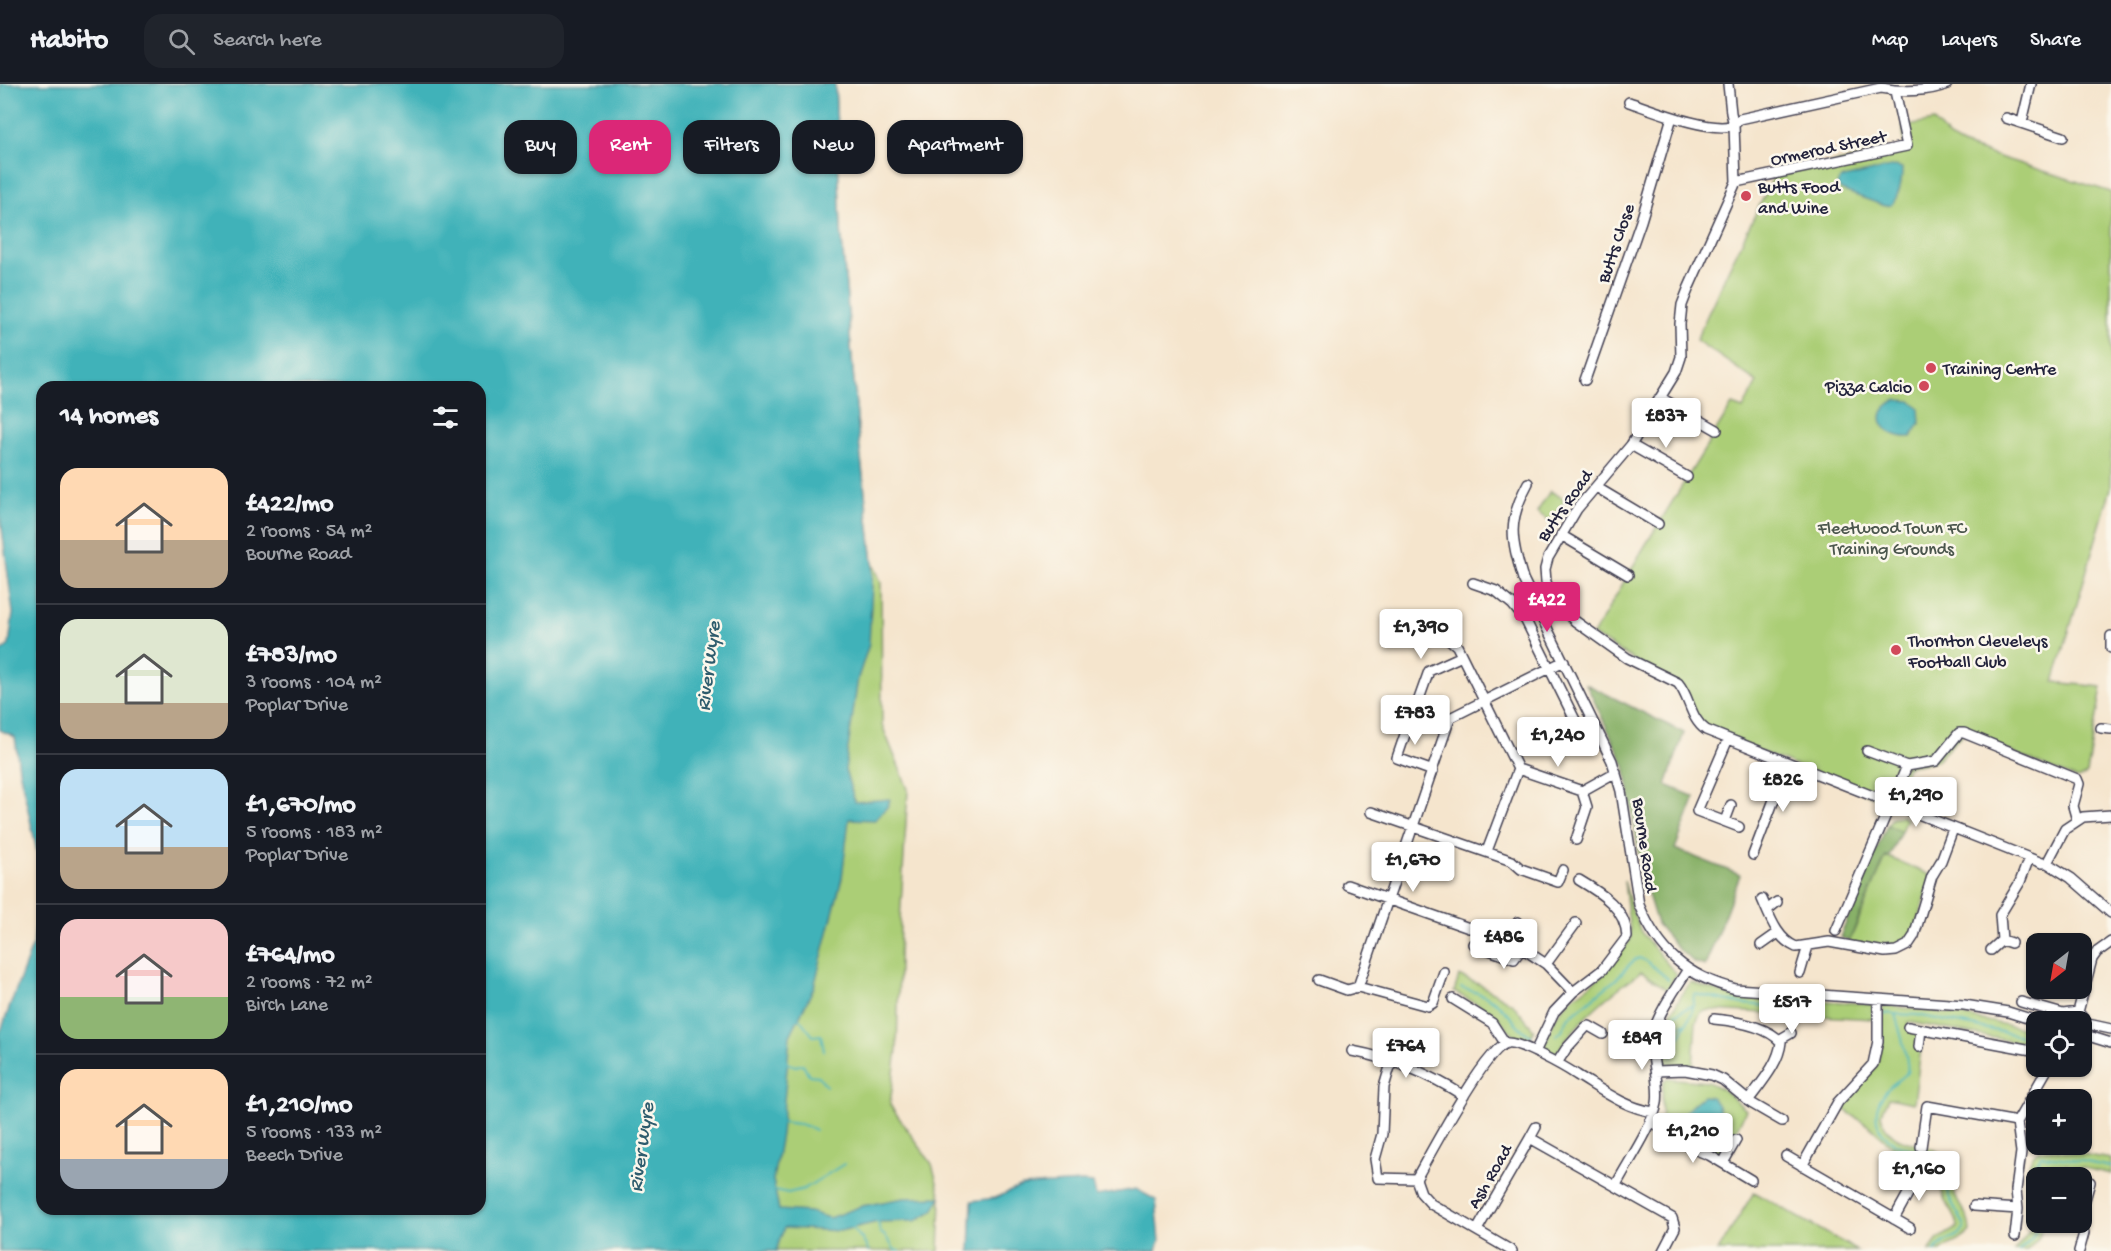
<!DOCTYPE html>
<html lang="en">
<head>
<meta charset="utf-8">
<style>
	body { margin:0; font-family:"Gochi Hand",sans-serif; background:#20242c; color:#f1f3f6; height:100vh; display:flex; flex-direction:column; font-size:22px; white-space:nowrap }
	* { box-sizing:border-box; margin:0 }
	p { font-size:20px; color:#9ea1a6 }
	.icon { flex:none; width:33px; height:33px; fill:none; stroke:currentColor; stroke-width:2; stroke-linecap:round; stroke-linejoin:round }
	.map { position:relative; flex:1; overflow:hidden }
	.side { position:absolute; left:36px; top:297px; width:450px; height:834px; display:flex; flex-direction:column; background:#171b24; border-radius:18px; box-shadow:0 2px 4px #0004 }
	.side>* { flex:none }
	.guide { position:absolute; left:504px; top:36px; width:570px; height:54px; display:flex; gap:12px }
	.needle { width:39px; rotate:211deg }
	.fabs { position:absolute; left:2026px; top:849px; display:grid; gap:12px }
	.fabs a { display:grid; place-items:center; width:66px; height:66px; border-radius:12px; background:#171b24; box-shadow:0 2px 4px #0004; font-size:30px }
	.price { position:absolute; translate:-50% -51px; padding:0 14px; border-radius:6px; background:#fff; color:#222; font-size:20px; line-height:39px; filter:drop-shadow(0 2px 3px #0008) }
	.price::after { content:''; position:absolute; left:50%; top:36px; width:18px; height:14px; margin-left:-9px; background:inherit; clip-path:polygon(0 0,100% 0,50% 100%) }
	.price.active { background:#db2777; color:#fff }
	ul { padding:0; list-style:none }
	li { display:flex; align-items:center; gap:18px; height:150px; padding:0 24px }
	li+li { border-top:2px solid #363941 }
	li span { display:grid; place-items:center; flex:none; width:168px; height:120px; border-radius:18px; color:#555 }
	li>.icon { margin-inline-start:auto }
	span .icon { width:72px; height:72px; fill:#fffc; stroke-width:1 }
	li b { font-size:26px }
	h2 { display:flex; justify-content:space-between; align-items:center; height:72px; padding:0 24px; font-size:26px }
	.pill { padding:0 21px; border-radius:18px; background:#171b24; box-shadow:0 2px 4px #0004; font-size:21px; line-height:54px }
	.pill.active { background:#db2777; color:#fff }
	header { display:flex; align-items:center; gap:36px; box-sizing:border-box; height:84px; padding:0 30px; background:#171b24; border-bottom:2px solid #363941 }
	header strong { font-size:28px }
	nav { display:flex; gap:33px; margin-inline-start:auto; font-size:21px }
	.search { width:420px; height:54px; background:#20242c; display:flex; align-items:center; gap:15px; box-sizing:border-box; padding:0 21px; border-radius:18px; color:#9ea1a6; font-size:22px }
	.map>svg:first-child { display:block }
	.green { fill:#abce76; stroke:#667858; stroke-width:1.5 }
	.forest { fill:#88b167; stroke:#556a51; stroke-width:1.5 }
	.water { fill:#41b2b9; stroke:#326a7a; stroke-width:1.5; fill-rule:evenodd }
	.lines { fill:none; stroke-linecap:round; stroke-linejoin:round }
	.stream { stroke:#41b2b9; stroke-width:2 }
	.minor-casing { stroke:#423f51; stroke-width:12 }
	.minor { stroke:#fff; stroke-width:9 }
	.poi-dot { fill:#d1495b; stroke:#fbf7ec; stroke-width:2 }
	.labels { text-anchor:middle; stroke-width:5; stroke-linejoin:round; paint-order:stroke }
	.street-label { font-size:18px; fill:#22223b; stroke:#fbf7ec }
	.poi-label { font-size:18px; fill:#22223b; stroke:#fbf7ec; text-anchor:start }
	.park-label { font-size:18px; fill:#4b564d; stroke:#fbf7ec }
	.water-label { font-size:20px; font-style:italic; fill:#2e5c6d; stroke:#fbf7ec }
</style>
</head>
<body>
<header>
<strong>Habito</strong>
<div class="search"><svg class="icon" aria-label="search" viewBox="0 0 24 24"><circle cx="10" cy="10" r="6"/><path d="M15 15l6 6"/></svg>Search here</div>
<nav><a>Map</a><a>Layers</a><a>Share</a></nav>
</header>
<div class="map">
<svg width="2111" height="1167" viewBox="0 0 2111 1167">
	<rect width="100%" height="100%" fill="#fbf7ec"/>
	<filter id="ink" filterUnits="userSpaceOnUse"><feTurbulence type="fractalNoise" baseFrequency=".0167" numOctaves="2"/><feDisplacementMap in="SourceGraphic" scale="12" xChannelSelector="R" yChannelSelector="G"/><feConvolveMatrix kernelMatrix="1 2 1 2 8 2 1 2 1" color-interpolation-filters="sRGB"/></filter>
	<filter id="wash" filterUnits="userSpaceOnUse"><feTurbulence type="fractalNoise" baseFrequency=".008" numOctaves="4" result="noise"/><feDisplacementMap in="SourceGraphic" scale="24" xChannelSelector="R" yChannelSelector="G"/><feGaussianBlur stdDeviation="1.35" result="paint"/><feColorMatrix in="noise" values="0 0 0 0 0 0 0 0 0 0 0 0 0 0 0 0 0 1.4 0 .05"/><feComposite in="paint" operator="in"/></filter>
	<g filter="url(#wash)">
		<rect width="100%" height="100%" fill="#f5e5cd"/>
		<path class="green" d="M 835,0 L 841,145 L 859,357 L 873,479 L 881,498 L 882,641 L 908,705 L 900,837 L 897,965 L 890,1021 L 932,1080 L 941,1113 L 939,1167 L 732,1167 Z
			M 1934,37 L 1949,54 L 1964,62 L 2111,108 L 2111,404 L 2054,598 L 2102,603 L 2087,690 L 2077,695 L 1964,649 L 1936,677 L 1907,683 L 1892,720 L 1706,646 L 1683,606 L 1593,551 L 1643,465 L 1732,321 L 1743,325 L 1757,298 L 1696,256 L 1727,188 L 1774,92 L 1904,64 L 1903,43 Z
			M 1550,407 L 1566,416 L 1551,438 L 1537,428 Z
			M 1901,732 L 1906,735 L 1901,747 L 1887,741 L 1893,733 Z
			M 1886,772 L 1932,792 L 1914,852 L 1896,867 L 1848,861 Z
			M 1624,797 L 1632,826 L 1641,848 L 1676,890 L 1668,906 L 1641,888 C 1608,911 1576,937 1555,972 L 1543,964 L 1556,932 L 1571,915 L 1604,890 L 1631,855 Z
			M 1459,892 L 1481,901 L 1513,920 L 1534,946 L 1526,959 L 1517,955 L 1493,928 L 1454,908 Z
			M 1690,898 L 1729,911 L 1872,920 L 1873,935 L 1710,926 L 1701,928 L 1696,938 L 1693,983 L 1674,980 L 1659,981 L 1656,960 L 1660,946 Z
			M 1883,921 L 1952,930 L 2037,947 L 2037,962 L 1908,938 L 1908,943 L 1921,945 L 1921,965 L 1914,1019 L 1888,1014 L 1881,1030 C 1888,1069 1933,1053 1948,1077 C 1950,1086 1949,1097 1953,1106 C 1958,1121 1970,1131 1970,1147 C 1963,1158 1951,1158 1941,1167 L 1929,1167 L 1938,1155 L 1958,1143 C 1957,1131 1947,1123 1943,1112 C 1938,1098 1944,1083 1929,1076 L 1894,1064 L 1869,1042 L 1840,1023 L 1877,981 L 1882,960 Z
			M 1667,994 L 1708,998 L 1722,1005 L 1746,1026 L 1734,1051 L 1720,1068 C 1694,1065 1681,1053 1661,1038 L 1663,998 Z
			M 2053,1065 L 2111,1075 L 2111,1090 L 2066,1080 L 2047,1079 L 2041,1085 L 2039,1093 L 2037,1094 L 2037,1138 L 2041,1139 C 2043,1153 2036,1158 2026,1167 L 2014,1167 L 2031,1145 C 2030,1128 2019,1076 2039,1067 C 2042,1065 2049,1065 2053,1065 Z
			M 1754,1108 L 1858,1167 L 1718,1167 Z"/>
		<path class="forest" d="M 1586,600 L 1684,649 L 1666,701 L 1695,713 L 1675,765 L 1740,791 L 1705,882 L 1694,878 L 1679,866 L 1657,840 L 1643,794 L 1625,682 Z
			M 1887,741 L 1901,747 L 1889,773 L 1886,772 L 1849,857 L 1840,853 Z"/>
		<path class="water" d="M 0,0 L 835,0 L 841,145 L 859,357 L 873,479 L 869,560 L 858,594 L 845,686 L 855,718 L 890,715 L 888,722 L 875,736 L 849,735 L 842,794 L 814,903 L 790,952 L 781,1050 L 773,1096 L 779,1126 L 810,1128 L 829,1134 L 862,1122 L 904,1114 L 941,1113 L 933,1127 L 915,1137 L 878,1138 L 840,1147 L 784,1144 L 776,1167 L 0,1167 L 0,949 L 34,857 L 41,785 L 19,685 L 15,653 L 0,646 L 0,568 L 9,561 L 13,529 L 0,430 ZM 42,303 L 480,303 L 480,1125 L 42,1125 Z
			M 1895,82 L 1902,84 C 1902,97 1900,111 1891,121 L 1885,122 L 1841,106 L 1837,101 L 1840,95 Z
			M 1897,316 L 1911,317 L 1919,324 L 1920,340 L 1911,353 C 1884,355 1867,328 1897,316 Z
			M 1703,1012 L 1711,1013 C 1714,1016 1718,1021 1719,1025 C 1721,1036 1712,1053 1699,1053 C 1694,1053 1690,1049 1687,1046 C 1675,1032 1693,1020 1703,1012 Z
			M 1081,1098 L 1093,1099 L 1096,1112 L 1136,1105 L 1156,1116 L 1160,1157 L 1157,1167 L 970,1167 L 972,1117 L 995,1114 L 1022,1102 Z"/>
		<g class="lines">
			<path class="stream" d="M 1461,904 C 1479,908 1495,915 1507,929 C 1515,937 1521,947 1531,952
				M 1884,929 L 1895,930 C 1898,940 1910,981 1907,988 C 1905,993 1898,996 1893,1000 C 1881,1010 1873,1025 1878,1040 C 1887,1067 1924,1064 1940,1076 C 1948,1083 1945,1093 1946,1102 C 1948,1118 1960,1129 1965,1144 C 1958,1155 1944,1154 1935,1167
				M 1675,930 L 1693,921
				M 1895,930 L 1917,931 L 2037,955
				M 799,934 L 813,952 L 821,951 L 824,967
				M 1670,945 L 1687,939
				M 1556,951 L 1561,948 L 1568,934 L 1615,896 L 1634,876 L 1640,874 L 1649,879 L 1668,895
				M 1666,962 L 1674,958
				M 1673,973 L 1674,958 L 1681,950 L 1692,929 L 1694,910 L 1744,920 L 1805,925
				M 787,979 L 796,982 L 803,980 L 809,991 L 819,992 L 826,1002
				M 782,1038 C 795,1040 804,1039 815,1046
				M 775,1106 L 788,1109 L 804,1105 L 844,1080
				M 878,1137 L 880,1148 L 886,1153 L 895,1166 L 899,1167
				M 851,1143 L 862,1155 L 869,1167
				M 2019,1167 C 2025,1160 2035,1154 2036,1145 C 2037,1140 2034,1136 2033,1131 C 2030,1113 2028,1086 2042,1072 L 2071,1075 L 2111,1083"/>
		</g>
	</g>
	<g filter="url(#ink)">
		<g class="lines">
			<g class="minor-casing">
				<path id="minor" d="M 1728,0 L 1731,29 L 1734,41 L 1736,98 L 1689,203 L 1682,221 L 1680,240 L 1681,273 L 1676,288 L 1631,361 L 1577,425 L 1548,474 L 1545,485 L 1546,498 L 1552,512 L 1563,526 L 1575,537 L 1627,574 L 1678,599 C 1690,613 1690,635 1706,646 L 2042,779 L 2047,779
					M 1629,18 C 1650,25 1713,50 1733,41 C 1735,40 1738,37 1740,35 L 1881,4 C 1901,8 1928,8 1947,0
					M 2006,34 L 2063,53
					M 2022,38 L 2031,0
					M 1736,98 L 1907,62 L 1895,7
					M 1585,296 L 1641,137 L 1672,33
					M 1661,314 L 1717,346
					M 1631,361 L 1687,393
					M 1528,399 C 1507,438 1511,454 1523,495 L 1612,677 L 1621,707 L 1639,821 C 1659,868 1687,893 1736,905 L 1964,921 L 2008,928 L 2040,938
					M 1596,403 L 1658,440
					M 1561,451 L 1628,491
					M 1473,499 L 1496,507 L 1512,520 L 1526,537 L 1578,642
					M 1434,550 L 1450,556 L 1457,562 L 1518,685 L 1582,707 L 1587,723 L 1576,756
					M 2111,552 L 2111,564
					M 1419,615 L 1429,587 L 1462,572
					M 1412,630 L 1397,674 L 1433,687
					M 2101,644 L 2111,645
					M 1728,655 L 1697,727 L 1739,743
					M 1867,667 L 1907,682
					M 1582,707 L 1616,688
					M 1371,728 L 1512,777 L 1521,785 L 1558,798 L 1563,786
					M 1725,737 L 1731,721
					M 1487,767 L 1518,685
					M 1753,771 L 1788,679
					M 2047,779 L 2065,745 L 2083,733 L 2111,731
					M 2047,779 L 2071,794 L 2111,829
					M 1347,801 L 1469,844
					M 1762,815 C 1770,833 1777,855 1796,863 L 1829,858 L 1885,868 L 1896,867 L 1908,861 L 1914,852 L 1932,792 L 1941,777 L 1953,745
					M 1767,826 L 1777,818
					M 1518,838 L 1513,855 L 1514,859 L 1546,880 L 1573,908
					M 1836,847 L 1907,682 L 1936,677 L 1959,649 L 1964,649 L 2077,695 L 2079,700 L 2073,722 L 2077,736
					M 2111,858 L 2097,868 L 2092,875 L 2078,928 L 2088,940 L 2111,945
					M 2011,859 L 2002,856 L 2000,831 L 2020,798 L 2029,774
					M 1473,860 L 1514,875 L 1522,864
					M 1761,861 L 1778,849
					M 1991,866 L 2002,856
					M 1546,880 L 1576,839
					M 1800,889 L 1808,862
					M 1319,896 L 1347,906 L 1358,903 L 1428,922 L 1433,919 L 1444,888
					M 1358,903 L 1450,634 L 1564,577
					M 1453,915 L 1492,939 L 1505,959
					M 2021,918 L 2063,930 L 2078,928
					M 1714,935 C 1735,937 1767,942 1781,958 C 1779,980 1760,1000 1748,1017
					M 1908,943 L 2037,967
					M 2082,950 L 2111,959
					M 1779,956 L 1791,949
					M 1919,963 L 1921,945
					M 1352,967 C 1394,975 1428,989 1464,1012
					M 1535,968 L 1554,928 L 1573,908 L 1602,886 L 1627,853 C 1626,824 1601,809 1579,796
					M 1392,976 L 1384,1003 L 1382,1050 L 1375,1075 L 1378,1094 L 1416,1095
					M 1557,979 L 1566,965 L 1586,943 L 1589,942 L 1603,950
					M 1656,987 L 1685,986 L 1712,991 L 1723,996 L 1751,1019 L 1782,1037
					M 1650,1037 L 1679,1053 L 1691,1064 L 1709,1071 L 1751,1096
					M 1530,1054 L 1536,1043
					M 1921,1063 L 1927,1022 L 2017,1038
					M 1786,1072 L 1910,1144
					M 1723,1079 L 1736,1056
					M 1802,1082 L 1838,1018 L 1873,980 L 1878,957 L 1878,915
					M 1616,1101 C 1628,1078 1652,1044 1657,1019 C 1660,999 1652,979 1652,959 C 1652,936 1676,905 1688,885
					M 1974,1122 L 2018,1125
					M 2082,1126 L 2090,1098
					M 1894,1135 L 1920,1088
					M 1477,1146 L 1530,1054 L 1672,1134 L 1675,1144 L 1663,1167
					M 2015,1152 L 2018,1125 L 2016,1106 L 2021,1068 L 2017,1038 L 2049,982
					M 1512,1167 L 1431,1120 L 1421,1109 L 1416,1095 C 1429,1072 1486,964 1507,959 C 1519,957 1565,983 1577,991 C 1602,1006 1625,1024 1654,1028
					M 2079,1167 L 2084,1149 L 2081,1138"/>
			</g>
			<use href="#minor" class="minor"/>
		</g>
	</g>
	<g class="poi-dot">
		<circle cx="1746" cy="112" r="6"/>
		<circle cx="1931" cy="284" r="6"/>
		<circle cx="1924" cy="302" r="6"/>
		<circle cx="1896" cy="566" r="6"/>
	</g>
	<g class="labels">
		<g class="street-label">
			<text transform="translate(1828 63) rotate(-12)" y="6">Ormerod Street</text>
			<text transform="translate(1615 159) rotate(-71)" y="6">Butts Close</text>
			<text transform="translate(1564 421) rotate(-55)" y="6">Butts Road</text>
			<text transform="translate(1646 761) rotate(82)" y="6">Bourne Road</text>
			<text transform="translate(1489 1092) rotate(-60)" y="6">Ash Road</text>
		</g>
		<g class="poi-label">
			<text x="1758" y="108">Butts Food<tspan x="1758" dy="21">and Wine</tspan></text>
			<text x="1943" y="290">Training Centre</text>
			<text x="1912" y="308" text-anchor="end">Pizza Calcio</text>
			<text x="1908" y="562">Thornton Cleveleys<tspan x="1908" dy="21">Football Club</tspan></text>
		</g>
		<g class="park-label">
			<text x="1892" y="449">Fleetwood Town FC<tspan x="1892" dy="21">Training Grounds</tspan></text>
		</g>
		<g class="water-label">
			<text transform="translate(707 582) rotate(-83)" y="7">River Wyre</text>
			<text transform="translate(640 1063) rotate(-82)" y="7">River Wyre</text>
		</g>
	</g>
</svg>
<div class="fabs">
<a><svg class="needle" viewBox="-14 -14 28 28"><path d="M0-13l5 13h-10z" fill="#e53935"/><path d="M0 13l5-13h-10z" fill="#9ea1a6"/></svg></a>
<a><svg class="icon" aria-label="locate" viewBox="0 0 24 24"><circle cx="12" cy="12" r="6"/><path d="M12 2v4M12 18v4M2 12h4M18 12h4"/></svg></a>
<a>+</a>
<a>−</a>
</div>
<b class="price" style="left:1666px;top:365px">£837</b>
<b class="price active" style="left:1547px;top:549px">£422</b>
<b class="price" style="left:1421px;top:576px">£1,390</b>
<b class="price" style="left:1415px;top:662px">£783</b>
<b class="price" style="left:1558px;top:684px">£1,240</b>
<b class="price" style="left:1783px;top:729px">£826</b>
<b class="price" style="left:1916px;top:744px">£1,290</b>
<b class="price" style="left:1413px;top:809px">£1,670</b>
<b class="price" style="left:1504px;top:886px">£486</b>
<b class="price" style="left:1792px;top:951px">£517</b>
<b class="price" style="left:1642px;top:987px">£849</b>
<b class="price" style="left:1406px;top:995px">£764</b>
<b class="price" style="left:1693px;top:1080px">£1,210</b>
<b class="price" style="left:1919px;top:1118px">£1,160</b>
<div class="guide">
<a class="pill">Buy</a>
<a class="pill active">Rent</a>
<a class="pill">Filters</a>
<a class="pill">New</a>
<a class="pill">Apartment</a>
</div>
<section class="side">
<h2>14 homes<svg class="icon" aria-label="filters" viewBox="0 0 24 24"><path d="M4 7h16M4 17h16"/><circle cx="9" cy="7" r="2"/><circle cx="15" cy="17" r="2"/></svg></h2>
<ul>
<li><span style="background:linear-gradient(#ffd9b3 60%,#b9a48a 0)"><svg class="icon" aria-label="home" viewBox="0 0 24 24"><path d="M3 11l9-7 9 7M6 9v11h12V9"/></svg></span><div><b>£422/mo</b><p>2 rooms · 54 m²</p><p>Bourne Road</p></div></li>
<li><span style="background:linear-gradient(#dfe7d0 70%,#b9a48a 0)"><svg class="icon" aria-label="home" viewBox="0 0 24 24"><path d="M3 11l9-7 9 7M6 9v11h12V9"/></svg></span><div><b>£783/mo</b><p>3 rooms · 104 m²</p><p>Poplar Drive</p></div></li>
<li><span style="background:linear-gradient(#bfe0f5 65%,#b9a48a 0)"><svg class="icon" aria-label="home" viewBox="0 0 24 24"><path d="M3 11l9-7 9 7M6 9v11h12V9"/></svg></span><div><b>£1,670/mo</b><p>5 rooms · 183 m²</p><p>Poplar Drive</p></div></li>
<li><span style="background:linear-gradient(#f6c9c9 65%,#8fb573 0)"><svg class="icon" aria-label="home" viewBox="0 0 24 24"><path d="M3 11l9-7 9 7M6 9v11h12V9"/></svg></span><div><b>£764/mo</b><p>2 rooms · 72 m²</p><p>Birch Lane</p></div></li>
<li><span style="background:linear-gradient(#ffd9b3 75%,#9aa5b1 0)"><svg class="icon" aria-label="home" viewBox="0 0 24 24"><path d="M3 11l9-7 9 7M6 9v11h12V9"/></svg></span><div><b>£1,210/mo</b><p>5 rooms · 133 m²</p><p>Beech Drive</p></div></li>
</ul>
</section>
</div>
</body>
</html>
